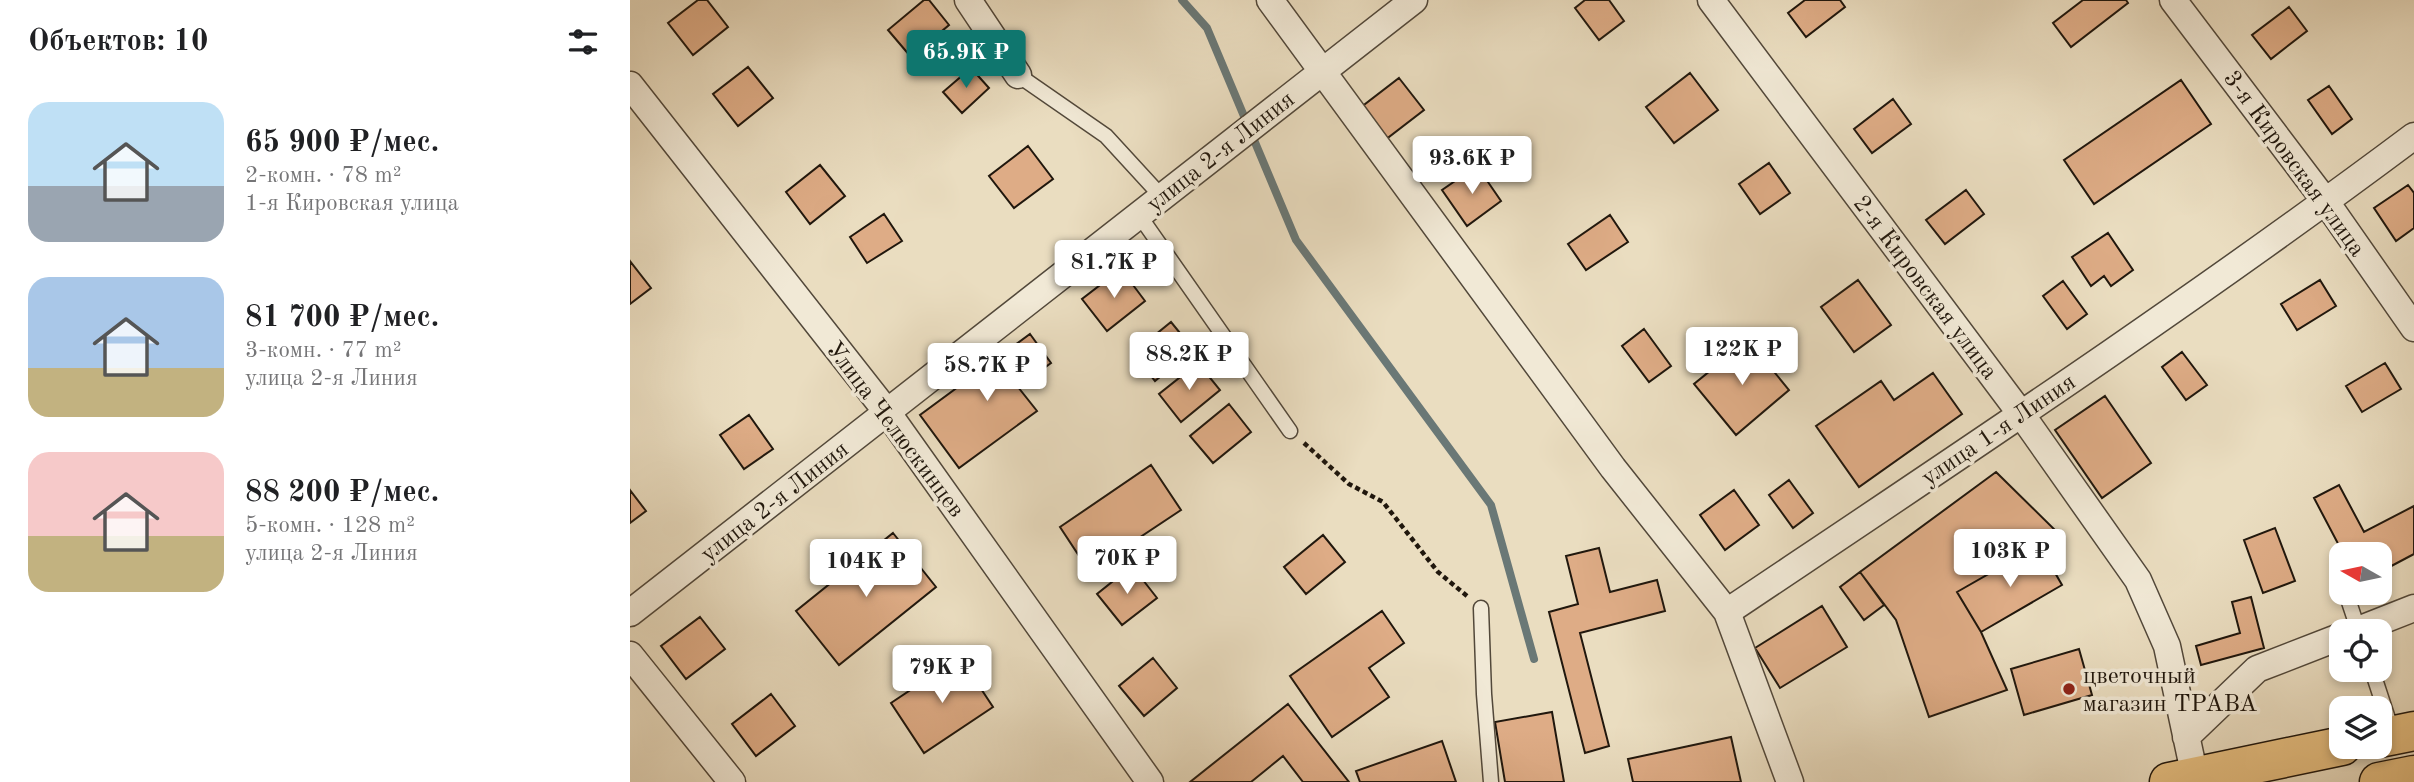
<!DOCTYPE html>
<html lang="ru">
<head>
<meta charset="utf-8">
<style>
	body { margin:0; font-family:"Old Standard TT",serif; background:#f6f6f6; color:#202124; height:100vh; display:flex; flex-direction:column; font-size:26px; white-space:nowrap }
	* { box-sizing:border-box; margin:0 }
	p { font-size:23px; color:#757577 }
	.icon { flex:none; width:38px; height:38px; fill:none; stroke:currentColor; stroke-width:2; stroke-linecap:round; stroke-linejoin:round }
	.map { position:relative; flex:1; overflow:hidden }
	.drawer { display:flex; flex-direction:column; background:#fff; width:630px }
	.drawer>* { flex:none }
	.needle { width:46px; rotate:279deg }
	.buttons { position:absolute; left:1699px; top:542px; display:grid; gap:14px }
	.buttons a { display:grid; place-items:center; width:63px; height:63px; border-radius:14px; background:#fff; box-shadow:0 4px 10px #0003; font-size:35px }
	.price { position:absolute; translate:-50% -60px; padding:0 16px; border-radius:7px; background:#fff; color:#222; font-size:23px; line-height:46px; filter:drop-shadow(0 2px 4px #0008) }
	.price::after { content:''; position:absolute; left:50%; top:42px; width:21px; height:16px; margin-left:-10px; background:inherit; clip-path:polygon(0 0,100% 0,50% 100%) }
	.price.on { background:#0f766e; color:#fff }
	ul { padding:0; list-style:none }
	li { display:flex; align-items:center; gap:21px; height:175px; padding:0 28px }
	li span { display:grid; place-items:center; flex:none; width:196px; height:140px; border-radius:21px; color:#555 }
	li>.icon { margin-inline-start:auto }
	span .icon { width:84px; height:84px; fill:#fffc; stroke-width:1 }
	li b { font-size:30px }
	h2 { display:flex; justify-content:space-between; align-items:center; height:84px; padding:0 28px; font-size:30px }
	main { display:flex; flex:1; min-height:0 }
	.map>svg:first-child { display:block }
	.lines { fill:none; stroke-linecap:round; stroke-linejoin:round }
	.stream { stroke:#6a7876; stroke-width:8 }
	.building { fill:#deac86; stroke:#20170d; stroke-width:2 }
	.lane-casing { stroke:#52483a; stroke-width:17 }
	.street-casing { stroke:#52483a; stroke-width:29 }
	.primary-casing { stroke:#20170d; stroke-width:41 }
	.path { stroke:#20170d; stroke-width:4.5; stroke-dasharray:5 3.5; stroke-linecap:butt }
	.lane { stroke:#f1e9d6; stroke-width:14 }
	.street { stroke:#f1e9d6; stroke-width:26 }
	.primary { stroke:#e5be80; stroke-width:38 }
	.poi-dot { fill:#8f2418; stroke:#f1e9d6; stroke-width:2.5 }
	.labels { text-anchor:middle; stroke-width:7; stroke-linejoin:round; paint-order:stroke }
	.street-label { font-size:24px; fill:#20170d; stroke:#f1e9d6 }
	.poi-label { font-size:24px; fill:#20170d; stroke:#f1e9d6; text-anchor:start }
</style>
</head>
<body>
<main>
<section class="drawer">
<h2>Объектов: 10<svg class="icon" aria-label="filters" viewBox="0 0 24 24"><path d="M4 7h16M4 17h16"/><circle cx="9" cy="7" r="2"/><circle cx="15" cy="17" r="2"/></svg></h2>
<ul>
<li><span style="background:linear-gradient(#bfe0f5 60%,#9aa5b1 0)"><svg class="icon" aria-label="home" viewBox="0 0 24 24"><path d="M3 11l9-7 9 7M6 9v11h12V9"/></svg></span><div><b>65 900 ₽/мес.</b><p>2-комн. · 78 m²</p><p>1-я Кировская улица</p></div></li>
<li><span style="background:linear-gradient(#a9c7e8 65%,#c2b280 0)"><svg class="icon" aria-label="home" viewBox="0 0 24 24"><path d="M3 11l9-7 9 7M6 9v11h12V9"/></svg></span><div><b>81 700 ₽/мес.</b><p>3-комн. · 77 m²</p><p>улица 2-я Линия</p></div></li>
<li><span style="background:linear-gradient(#f6c9c9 60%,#c2b280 0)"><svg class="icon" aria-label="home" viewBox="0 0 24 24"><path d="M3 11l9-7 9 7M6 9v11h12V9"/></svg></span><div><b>88 200 ₽/мес.</b><p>5-комн. · 128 m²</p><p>улица 2-я Линия</p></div></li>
</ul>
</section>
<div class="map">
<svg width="1784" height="782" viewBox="0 0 1784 782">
	<rect width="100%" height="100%" fill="#eaddc0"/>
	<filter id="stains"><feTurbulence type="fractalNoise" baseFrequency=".00286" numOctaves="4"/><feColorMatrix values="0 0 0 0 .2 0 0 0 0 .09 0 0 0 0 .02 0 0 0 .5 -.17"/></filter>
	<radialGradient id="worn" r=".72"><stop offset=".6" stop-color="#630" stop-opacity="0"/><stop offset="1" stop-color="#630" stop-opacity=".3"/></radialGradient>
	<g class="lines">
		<path class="stream" d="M 552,0 L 577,28 L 666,240 L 861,505 L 904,659"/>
	</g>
	<path class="building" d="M 68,0 L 77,0 L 98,27 L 63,55 L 38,23 Z
		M 294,0 L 299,0 L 319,25 L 281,57 L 258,30 Z
		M 955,0 L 979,0 L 994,21 L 969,40 L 945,8 Z
		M 1175,0 L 1210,0 L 1215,7 L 1176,37 L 1158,13 Z
		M 1453,0 L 1496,0 L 1498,3 L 1441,47 L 1423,23 Z
		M 1659,7 L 1677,31 L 1641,59 L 1622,35 Z
		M 118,67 L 143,98 L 108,126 L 83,94 Z
		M 341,68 L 359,88 L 332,113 L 313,92 Z
		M 1060,73 L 1088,110 L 1044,143 L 1016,107 Z
		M 769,78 L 794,110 L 755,140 L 730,108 Z
		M 1551,80 L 1581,124 L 1464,204 L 1434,160 Z
		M 1699,86 L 1722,119 L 1702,134 L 1678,100 Z
		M 1263,99 L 1281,124 L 1242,153 L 1224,129 Z
		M 398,146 L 423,179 L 384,208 L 359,176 Z
		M 1139,163 L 1160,193 L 1130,214 L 1109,184 Z
		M 190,165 L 215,196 L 180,224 L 156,192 Z
		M 847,166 L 871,201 L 837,226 L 812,190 Z
		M 1778,185 L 1784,193 L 1784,228 L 1766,241 L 1744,208 Z
		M 1336,190 L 1354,214 L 1315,244 L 1296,220 Z
		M 254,214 L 272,241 L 237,263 L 220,237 Z
		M 980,215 L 998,242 L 956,270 L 938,244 Z
		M 1478,233 L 1503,270 L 1481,286 L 1474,276 L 1461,286 L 1442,257 Z
		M 0,261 L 21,288 L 0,304 Z
		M 491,269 L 515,301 L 477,331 L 452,299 Z
		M 1228,280 L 1261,325 L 1224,352 L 1191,307 Z
		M 1690,280 L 1706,306 L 1667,330 L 1651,304 Z
		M 1433,281 L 1457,314 L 1437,329 L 1413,296 Z
		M 541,322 L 563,349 L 525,381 L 503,353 Z
		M 1014,329 L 1041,366 L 1019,382 L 992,346 Z
		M 400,334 L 421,363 L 388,387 L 407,411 L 329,468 L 290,415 Z
		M 1118,340 L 1159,390 L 1106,435 L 1064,384 Z
		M 1552,352 L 1577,385 L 1556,400 L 1532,367 Z
		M 568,363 L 590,390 L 551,422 L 529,394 Z
		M 1755,363 L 1771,389 L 1732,412 L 1716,386 Z
		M 1303,373 L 1332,414 L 1229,487 L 1186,426 L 1251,381 L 1264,400 Z
		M 1475,396 L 1521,463 L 1472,498 L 1425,430 Z
		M 599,404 L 621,432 L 583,463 L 560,436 Z
		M 119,415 L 143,449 L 114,469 L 90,435 Z
		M 521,465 L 551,510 L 459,571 L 430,527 Z
		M 1366,472 L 1429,534 L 1327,592 L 1351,632 L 1377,690 L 1299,717 L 1266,620 L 1230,572 Z
		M 1159,480 L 1183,513 L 1163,528 L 1139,495 Z
		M 1709,485 L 1734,532 L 1784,506 L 1784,554 L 1750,572 L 1750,555 L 1714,555 L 1684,498 Z
		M 0,490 L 16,511 L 0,523 Z
		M 1104,490 L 1129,525 L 1095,550 L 1070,515 Z
		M 1645,528 L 1665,581 L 1633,593 L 1614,540 Z
		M 263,533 L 306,587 L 209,665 L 166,611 Z
		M 693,535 L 715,562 L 676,594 L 654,567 Z
		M 1409,545 L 1432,585 L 1351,632 L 1327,592 Z
		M 969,548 L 980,592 L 1027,580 L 1035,611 L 950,633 L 979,746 L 955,753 L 919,612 L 948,604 L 936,556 Z
		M 502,566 L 527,598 L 492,625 L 467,594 Z
		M 1230,572 L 1254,605 L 1234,620 L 1210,587 Z
		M 1621,597 L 1634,648 L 1571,665 L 1566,646 L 1610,633 L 1602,602 Z
		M 1192,606 L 1217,647 L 1150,688 L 1125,648 Z
		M 752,611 L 774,643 L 739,668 L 759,697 L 702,737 L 660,676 Z
		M 70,617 L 95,649 L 56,679 L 31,646 Z
		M 1449,649 L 1462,695 L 1394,715 L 1381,669 Z
		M 330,657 L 363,707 L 294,753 L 261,703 Z
		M 523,658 L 547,688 L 514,716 L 489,686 Z
		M 141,694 L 165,726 L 126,756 L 102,724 Z
		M 658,704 L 719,782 L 673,782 L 653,756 L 621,782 L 560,782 Z
		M 922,712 L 934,782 L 875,782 L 865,722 Z
		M 1101,737 L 1111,782 L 1003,782 L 998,759 Z
		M 812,741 L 826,782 L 730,782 L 726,771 Z"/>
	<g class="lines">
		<g class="lane-casing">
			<path id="lane" d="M 388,75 L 476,136 L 532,197
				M 509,215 L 660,431
				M 1711,578 L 1712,579
				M 1716,593 L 1729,632
				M 851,608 L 854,694 L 861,782
				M 1742,670 L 1763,734"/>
		</g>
		<g class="street-casing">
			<path id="street" d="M 338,0 L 388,75
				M 640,0 L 983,468 L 1097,612
				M 1081,0 L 1391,414 L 1508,580 L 1537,646 L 1565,777
				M 1543,0 L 1696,202 L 1784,328
				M 0,85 L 257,412 L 520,782
				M 0,613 L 784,0
				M 1723,632 L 1784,608
				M 0,655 L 102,782
				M 1556,737 L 1627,669 L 1712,636
				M 1160,782 L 1097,612 C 1328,457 1561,303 1784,136"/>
		</g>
		<g class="primary-casing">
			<path id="primary" d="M 1750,738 L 1784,731
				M 1539,782 L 1712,746
				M 1749,782 L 1784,775"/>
		</g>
		<path class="path" d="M 674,443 L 719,484 L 753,502 L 808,572 L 837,596"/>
		<use href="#lane" class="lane"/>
		<use href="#street" class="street"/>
		<use href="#primary" class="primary"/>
	</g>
	<circle class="poi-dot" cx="1439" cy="689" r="7"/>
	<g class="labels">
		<g class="street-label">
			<text transform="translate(590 151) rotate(-38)" y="8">улица 2-я Линия</text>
			<text transform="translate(1665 163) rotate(54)" y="8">3-я Кировская улица</text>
			<text transform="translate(1296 287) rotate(53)" y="8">2-я Кировская улица</text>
			<text transform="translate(266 429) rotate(53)" y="8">Улица Челюскинцев</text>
			<text transform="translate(1368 429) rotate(-34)" y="8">улица 1-я Линия</text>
			<text transform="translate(144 501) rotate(-38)" y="8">улица 2-я Линия</text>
		</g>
		<g class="poi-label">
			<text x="1453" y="683">цветочный<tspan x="1453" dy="28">магазин ТРАВА</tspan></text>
		</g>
	</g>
	<rect width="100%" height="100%" filter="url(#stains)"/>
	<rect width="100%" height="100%" fill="url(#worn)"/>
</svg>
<div class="buttons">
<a><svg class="needle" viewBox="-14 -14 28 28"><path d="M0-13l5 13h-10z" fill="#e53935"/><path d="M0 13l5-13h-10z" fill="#757577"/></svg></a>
<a><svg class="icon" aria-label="locate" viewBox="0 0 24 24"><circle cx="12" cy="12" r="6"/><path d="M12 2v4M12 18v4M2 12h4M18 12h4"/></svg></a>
<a><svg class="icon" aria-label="layers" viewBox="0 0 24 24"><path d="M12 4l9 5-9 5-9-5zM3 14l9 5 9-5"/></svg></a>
</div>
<b class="price on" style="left:336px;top:90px">65.9K ₽</b>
<b class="price" style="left:842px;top:196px">93.6K ₽</b>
<b class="price" style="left:484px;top:300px">81.7K ₽</b>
<b class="price" style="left:1112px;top:387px">122K ₽</b>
<b class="price" style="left:559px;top:392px">88.2K ₽</b>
<b class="price" style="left:357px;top:403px">58.7K ₽</b>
<b class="price" style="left:1380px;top:589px">103K ₽</b>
<b class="price" style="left:497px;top:596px">70K ₽</b>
<b class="price" style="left:236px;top:599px">104K ₽</b>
<b class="price" style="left:312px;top:705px">79K ₽</b>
</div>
</main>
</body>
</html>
